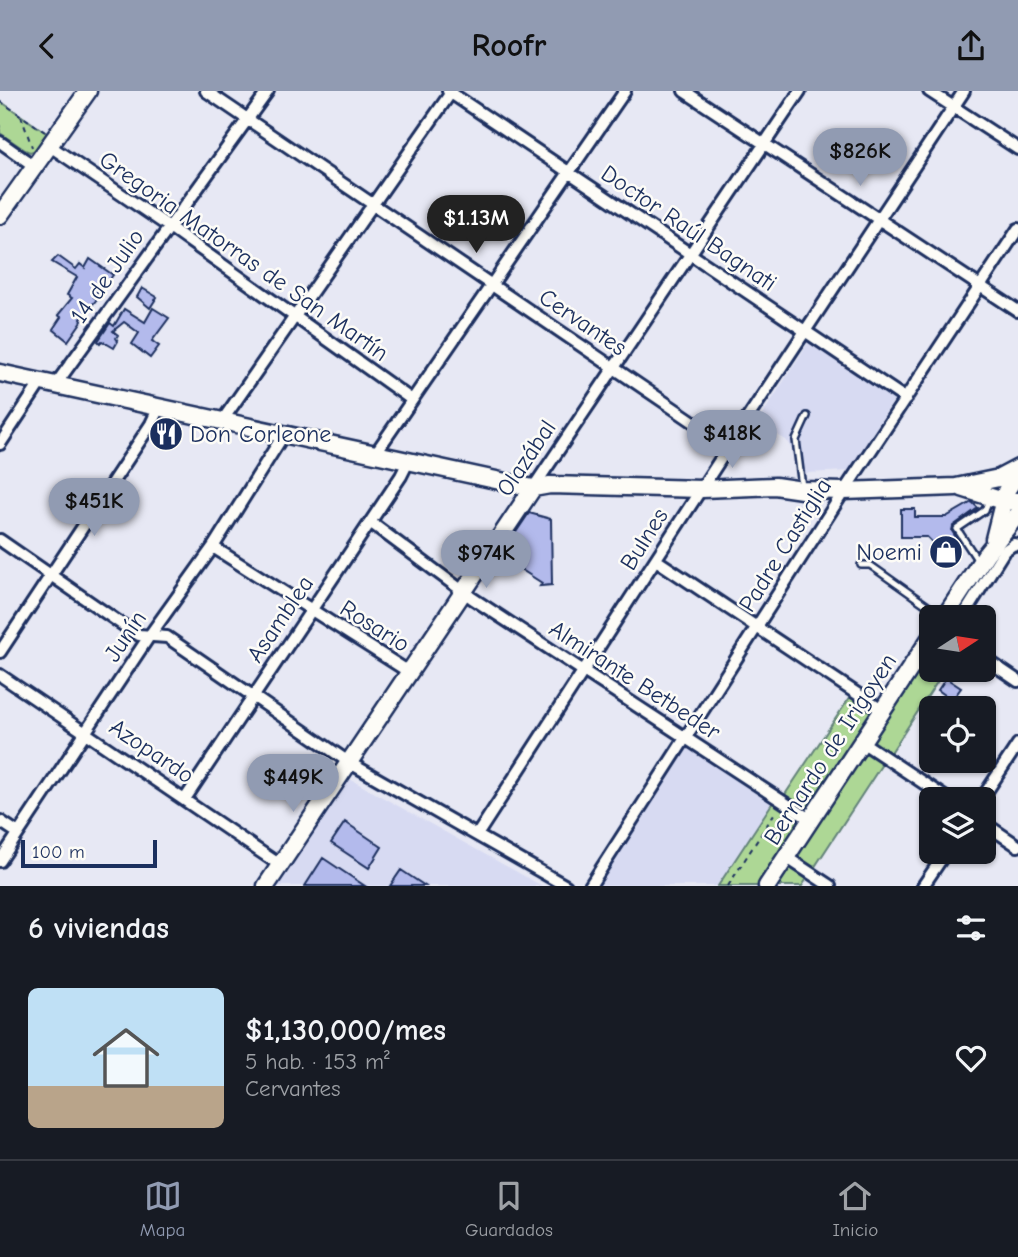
<!DOCTYPE html>
<html lang="es">
<head>
<meta charset="utf-8">
<style>
	body { margin:0; font-family:"Comic Neue",sans-serif; background:#20242c; color:#f1f3f6; height:100vh; display:flex; flex-direction:column; font-size:26px; white-space:nowrap }
	* { box-sizing:border-box; margin:0 }
	p { font-size:23px; color:#9ea1a6 }
	.icon { flex:none; width:38px; height:38px; fill:none; stroke:currentColor; stroke-width:2; stroke-linecap:round; stroke-linejoin:round }
	.map { position:relative; height:795px; overflow:hidden }
	.sheet { display:flex; flex-direction:column; background:#171b24; flex:1 }
	.sheet>* { flex:none }
	.needle { width:46px; rotate:78deg }
	.controls { position:absolute; left:919px; top:514px; display:grid; gap:14px }
	.controls a { display:grid; place-items:center; width:77px; height:77px; border-radius:10px; background:#171b24; box-shadow:0 2px 5px #0004; font-size:35px }
	.scale { position:absolute; left:21px; bottom:18px; width:136px; box-sizing:border-box; padding-left:7px; border:4px solid #1b2f5e; border-top:0; font-size:19px; line-height:24px; white-space:nowrap; color:#1b2f5e; -webkit-text-stroke:5px #fdfcf7; paint-order:stroke }
	.price { position:absolute; translate:-50% -60px; padding:0 16px; border-radius:24px; background:#919bb2; color:#111; font-size:23px; line-height:46px; filter:drop-shadow(0 2px 4px #0008) }
	.price::after { content:''; position:absolute; left:50%; top:42px; width:21px; height:16px; margin-left:-10px; background:inherit; clip-path:polygon(0 0,100% 0,50% 100%) }
	.price.on { background:#222; color:#fff }
	ul { padding:0; list-style:none }
	li { display:flex; align-items:center; gap:21px; height:175px; padding:0 28px }
	li span { display:grid; place-items:center; flex:none; width:196px; height:140px; border-radius:10px; color:#555 }
	li>.icon { margin-inline-start:auto }
	span .icon { width:84px; height:84px; fill:#fffc; stroke-width:1 }
	li b { font-size:30px }
	h2 { display:flex; justify-content:space-between; align-items:center; height:84px; padding:0 28px; font-size:30px }
	header { display:flex; justify-content:space-between; align-items:center; height:91px; padding:0 28px; background:#919bb2; color:#111; font-size:32px; font-weight:700 }
	.menu { display:flex; justify-content:space-around; align-items:center; height:98px; border-top:2px solid #363941; background:#171b24; font-size:19px; color:#9ea1a6 }
	.menu a { display:grid; justify-items:center; gap:4px }
	.menu .on { color:#919bb2 }
	.map>svg:first-child { display:block }
	.built { fill:#d7daf2 }
	.green { fill:#add795; stroke:#64837a; stroke-width:2 }
	.building { fill:#b3baec; stroke:#1b2f5e; stroke-width:2 }
	.lines { fill:none; stroke-linecap:round; stroke-linejoin:round }
	.lane-casing { stroke:#1b2f5e; stroke-width:10 }
	.street-casing { stroke:#1b2f5e; stroke-width:16 }
	.secondary-casing { stroke:#1b2f5e; stroke-width:21 }
	.path { stroke:#1b2f5e; stroke-width:2; stroke-dasharray:5 5; stroke-linecap:butt }
	.lane { stroke:#fdfcf7; stroke-width:5 }
	.street { stroke:#fdfcf7; stroke-width:10 }
	.secondary { stroke:#fdfcf7; stroke-width:16 }
	.labels { text-anchor:middle; stroke-width:5; stroke-linejoin:round; paint-order:stroke }
	.street-label { font-size:24px; fill:#1b2f5e; stroke:#fdfcf7 }
	.poi-label { font-size:24px; fill:#1b2f5e; stroke:#fdfcf7; text-anchor:start }
</style>
</head>
<body>
<header><svg class="icon" aria-label="back" viewBox="0 0 24 24"><path d="M15 5l-7 7 7 7"/></svg>Roofr<svg class="icon" aria-label="share" viewBox="0 0 24 24"><path d="M12 15V3M7 8l5-5 5 5M5 13v7h14v-7"/></svg></header>
<div class="map">
<svg width="1018" height="795" viewBox="0 0 1018 795">
	<rect width="100%" height="100%" fill="#e7e8f4"/>
	<filter id="ink" filterUnits="userSpaceOnUse"><feTurbulence type="fractalNoise" baseFrequency=".0143" numOctaves="2"/><feDisplacementMap in="SourceGraphic" scale="14" xChannelSelector="R" yChannelSelector="G"/><feConvolveMatrix kernelMatrix="1 2 1 2 8 2 1 2 1" color-interpolation-filters="sRGB"/></filter>
	<g filter="url(#ink)">
		<path class="built" d="M 808,252 L 894,309 L 848,380 L 806,382 L 786,349 L 757,332 Z
			M 685,656 L 773,711 L 718,795 L 595,795 Z
			M 348,687 L 542,795 L 276,795 Z"/>
		<path class="green" d="M 0,10 L 48,43 L 36,59 L 30,61 L 25,59 L 0,42 Z
			M 931,555 L 931,579 L 945,579 L 890,663 L 869,649 Z
			M 852,603 L 877,620 L 808,721 L 784,705 Z
			M 863,656 L 884,670 L 814,777 L 794,763 Z
			M 773,711 L 805,731 L 764,795 L 718,795 Z
			M 788,772 L 808,786 L 802,795 L 772,795 Z"/>
		<path class="building" d="M 58,165 L 76,178 L 80,173 L 85,177 L 90,168 L 113,184 L 107,192 L 104,189 L 94,206 L 97,208 L 81,228 L 82,230 L 68,250 L 53,238 L 61,226 L 58,224 L 72,207 L 67,204 L 77,186 L 52,171 Z
			M 142,197 L 157,206 L 150,217 L 137,206 Z
			M 153,217 L 169,227 L 152,250 L 159,255 L 150,267 L 132,253 L 139,242 L 124,231 L 113,240 L 118,244 L 116,247 L 118,250 L 114,257 L 102,250 L 100,252 L 98,250 L 110,232 L 114,235 L 124,218 L 145,231 Z
			M 164,337 L 178,339 L 175,352 L 153,346 L 157,340 Z
			M 972,411 L 978,417 L 953,435 L 952,440 L 959,451 L 947,466 L 927,446 L 901,446 L 901,418 L 915,418 L 915,426 L 946,426 Z
			M 529,422 L 551,428 L 552,494 L 540,495 L 542,492 L 500,465 Z
			M 946,587 L 961,597 L 952,609 L 938,599 Z
			M 345,731 L 382,756 L 369,777 L 331,752 Z
			M 323,767 L 365,795 L 305,795 Z
			M 401,779 L 425,795 L 390,795 Z"/>
		<g class="lines">
			<g class="lane-casing">
				<path id="lane" d="M 802,396 L 796,349 L 807,325
					M 978,470 L 957,438 L 985,419 L 989,408
					M 861,474 L 870,474 L 942,525"/>
			</g>
			<g class="street-casing">
				<path id="street" d="M 206,0 L 729,355
					M 448,0 L 906,308
					M 684,0 L 1018,220
					M 929,0 L 1018,58
					M 0,51 L 34,75
					M 50,55 L 168,135 L 412,309
					M 56,293 L 268,0
					M 222,330 L 452,0
					M 0,353 L 41,291
					M 375,363 L 625,0
					M 533,397 L 800,0
					M 370,431 L 472,507 L 811,729
					M 0,449 L 123,534 L 139,544 L 167,546 L 350,672 L 566,795
					M 213,456 L 409,581
					M 656,469 L 883,620
					M 962,527 L 1004,460 L 1014,453 L 1018,454
					M 0,561 L 151,333 L 159,316
					M 984,567 L 1018,590
					M 0,584 L 280,774
					M 862,651 L 949,709
					M 185,708 L 401,385 L 408,371
					M 981,709 L 1018,653
					M 0,730 L 18,742
					M 984,732 L 1018,755
					M 477,744 L 729,355 L 964,0
					M 786,766 L 830,795
					M 0,770 L 150,544 L 213,456 L 284,343
					M 590,795 L 844,400 L 1018,138
					M 923,795 L 946,761"/>
			</g>
			<g class="secondary-casing">
				<path id="secondary" d="M 0,124 L 88,0
					M 0,282 L 533,397 L 550,394 L 702,398 L 775,395 L 802,399 L 844,400 L 956,396 L 999,387 L 1018,377
					M 962,397 L 1003,410 L 1018,410
					M 994,448 L 1006,400 L 1018,382
					M 944,527 L 986,463 L 1018,423
					M 266,795 L 533,397
					M 767,795 L 931,546"/>
			</g>
			<path class="path" d="M 0,10 L 45,41
				M 21,25 L 32,56
				M 728,795 L 776,720"/>
			<use href="#lane" class="lane"/>
			<use href="#street" class="street"/>
			<use href="#secondary" class="secondary"/>
		</g>
	</g>
	<defs>
		<g id="restaurant-disc" transform="scale(1.75)"><circle r="9.5" fill="#1b2f5e" stroke="#fdfcf7"/><path d="M-5-6h1v4h1v-4h1v4h1v-4h1v5L-1.5 .5V6h-2V.5L-5-1ZM5-6V6H3V1.5H1.5Q1.5-4 5-6Z" fill="#fff"/></g>
		<g id="shop-disc" transform="scale(1.75)"><circle r="9.5" fill="#1b2f5e" stroke="#fdfcf7"/><path d="M-5-2.5h2.3a2.7 3.5 0 0 1 5.4 0H5L5.5 6h-11ZM-1.5-2.5h3a1.5 2.3 0 0 0-3 0Z" fill="#fff"/></g>
	</defs>
	<g fill-rule="evenodd">
		<use href="#restaurant-disc" x="166" y="343"/>
		<use href="#shop-disc" x="946" y="461"/>
	</g>
	<g class="labels">
		<g class="street-label">
			<text transform="translate(689 137) rotate(34)" y="8">Doctor Raúl Bagnati</text>
			<text transform="translate(244 165) rotate(35)" y="8">Gregoria Matorras de San Martín</text>
			<text transform="translate(107 185) rotate(-55)" y="8">14 de Julio</text>
			<text transform="translate(583 231) rotate(34)" y="8">Cervantes</text>
			<text transform="translate(526 367) rotate(-56)" y="8">Olazábal</text>
			<text transform="translate(644 448) rotate(-58)" y="8">Bulnes</text>
			<text transform="translate(785 454) rotate(-58)" y="8">Padre Castiglia</text>
			<text transform="translate(280 528) rotate(-56)" y="8">Asamblea</text>
			<text transform="translate(375 535) rotate(32)" y="8">Rosario</text>
			<text transform="translate(125 545) rotate(-56)" y="8">Junín</text>
			<text transform="translate(635 589) rotate(33)" y="8">Almirante Betbeder</text>
			<text transform="translate(830 658) rotate(-57)" y="8">Bernardo de Irigoyen</text>
			<text transform="translate(152 660) rotate(34)" y="8">Azopardo</text>
		</g>
		<g class="poi-label">
			<text x="190" y="351">Don Corleone</text>
			<text x="922" y="469" text-anchor="end">Noemi</text>
		</g>
	</g>
</svg>
<div class="controls">
<a><svg class="needle" viewBox="-14 -14 28 28"><path d="M0-13l5 13h-10z" fill="#e53935"/><path d="M0 13l5-13h-10z" fill="#9ea1a6"/></svg></a>
<a><svg class="icon" aria-label="locate" viewBox="0 0 24 24"><circle cx="12" cy="12" r="6"/><path d="M12 2v4M12 18v4M2 12h4M18 12h4"/></svg></a>
<a><svg class="icon" aria-label="layers" viewBox="0 0 24 24"><path d="M12 4l9 5-9 5-9-5zM3 14l9 5 9-5"/></svg></a>
</div>
<div class="scale">100 m</div>
<b class="price" style="left:860px;top:97px">$826K</b>
<b class="price on" style="left:476px;top:164px">$1.13M</b>
<b class="price" style="left:732px;top:379px">$418K</b>
<b class="price" style="left:94px;top:447px">$451K</b>
<b class="price" style="left:486px;top:499px">$974K</b>
<b class="price" style="left:293px;top:723px">$449K</b>
</div>
<section class="sheet">
<h2>6 viviendas<svg class="icon" aria-label="filters" viewBox="0 0 24 24"><path d="M4 7h16M4 17h16"/><circle cx="9" cy="7" r="2"/><circle cx="15" cy="17" r="2"/></svg></h2>
<ul>
<li><span style="background:linear-gradient(#bfe0f5 70%,#b9a48a 0)"><svg class="icon" aria-label="home" viewBox="0 0 24 24"><path d="M3 11l9-7 9 7M6 9v11h12V9"/></svg></span><div><b>$1,130,000/mes</b><p>5 hab. · 153 m²</p><p>Cervantes</p></div><svg class="icon" aria-label="heart" viewBox="0 0 24 24"><path d="M12 20l-8-8c-3-5 5-10 8-4 3-6 11-1 8 4z"/></svg></li>
</ul>
</section>
<nav class="menu">
<a class="on"><svg class="icon" aria-label="map" viewBox="0 0 24 24"><path d="M3 6l6-2 6 2 6-2v14l-6 2-6-2-6 2zM9 4v14M15 6v14"/></svg>Mapa</a>
<a><svg class="icon" aria-label="saved" viewBox="0 0 24 24"><path d="M7 4h10v16l-5-4-5 4z"/></svg>Guardados</a>
<a><svg class="icon" aria-label="home" viewBox="0 0 24 24"><path d="M3 11l9-7 9 7M6 9v11h12V9"/></svg>Inicio</a>
</nav>
</body>
</html>
